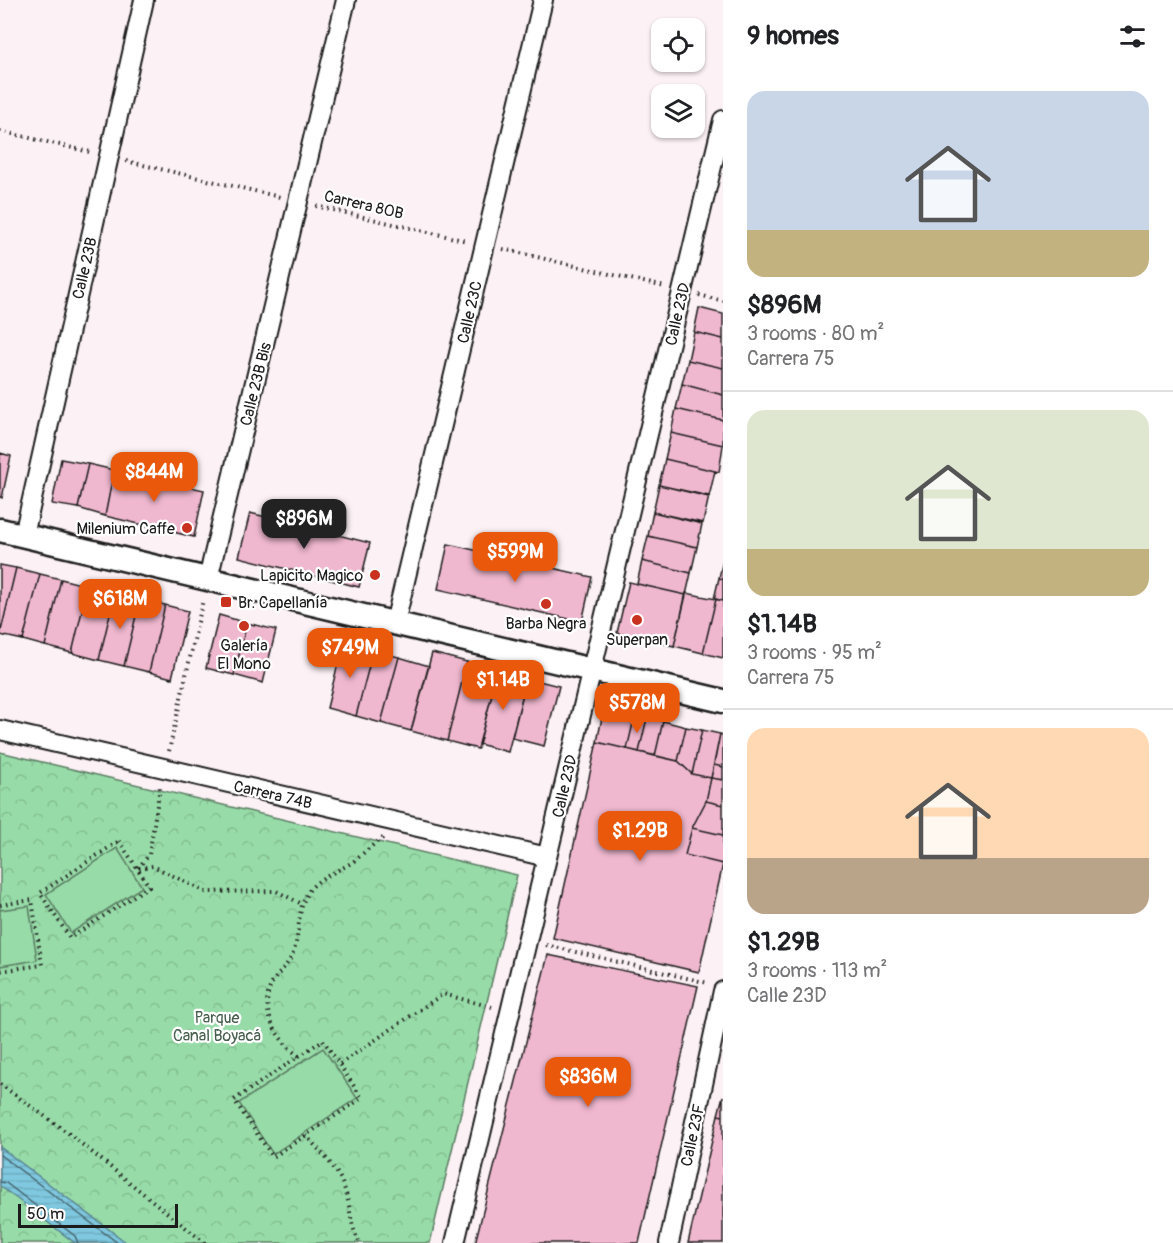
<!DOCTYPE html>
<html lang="en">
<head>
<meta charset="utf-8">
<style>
	body { margin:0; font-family:Pangolin,sans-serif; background:#f2f2f2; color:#202124; height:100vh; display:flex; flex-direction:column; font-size:22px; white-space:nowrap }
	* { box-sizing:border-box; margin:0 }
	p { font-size:20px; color:#757577 }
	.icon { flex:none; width:33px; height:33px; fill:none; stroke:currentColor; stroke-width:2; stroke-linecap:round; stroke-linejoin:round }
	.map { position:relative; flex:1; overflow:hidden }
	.details { display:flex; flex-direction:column; background:#fff; width:450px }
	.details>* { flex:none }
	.buttons { position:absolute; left:651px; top:18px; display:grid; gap:12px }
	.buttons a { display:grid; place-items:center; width:54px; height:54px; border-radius:12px; background:#fff; box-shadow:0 2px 4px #0004; font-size:30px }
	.scale { position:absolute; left:18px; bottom:15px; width:160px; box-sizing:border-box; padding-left:6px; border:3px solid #1c1c1c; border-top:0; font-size:16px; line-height:21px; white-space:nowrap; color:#1c1c1c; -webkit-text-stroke:4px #fff; paint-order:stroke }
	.price { position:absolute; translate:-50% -51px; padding:0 14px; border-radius:12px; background:#ea580c; color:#fff; font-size:20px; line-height:39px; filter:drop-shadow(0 2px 3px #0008) }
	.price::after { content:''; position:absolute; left:50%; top:36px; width:18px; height:14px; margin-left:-9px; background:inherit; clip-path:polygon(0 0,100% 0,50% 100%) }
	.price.on { background:#222; color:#fff }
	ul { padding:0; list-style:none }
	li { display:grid; align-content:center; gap:12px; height:318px; padding:0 24px }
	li+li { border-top:2px solid #e0e0e0 }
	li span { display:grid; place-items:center; height:186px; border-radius:18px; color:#555 }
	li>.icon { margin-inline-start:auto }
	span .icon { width:108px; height:108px; fill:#fffc; stroke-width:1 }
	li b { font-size:26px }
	h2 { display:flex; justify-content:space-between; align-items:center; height:72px; padding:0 24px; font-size:26px }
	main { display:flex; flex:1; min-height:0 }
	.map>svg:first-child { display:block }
	.park { fill:url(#park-crowns); stroke:#5a7c62; stroke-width:1.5 }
	.pitch { fill:#97dca8; stroke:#5a7c62; stroke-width:1.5 }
	.water { fill:url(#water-rules); stroke:#578391; stroke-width:1.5 }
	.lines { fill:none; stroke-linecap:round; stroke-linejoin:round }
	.shore { stroke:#44616a; stroke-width:1.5 }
	.building { fill:#f0b8cf; stroke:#1c1c1c; stroke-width:1.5 }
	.minor-casing { stroke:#1c1c1c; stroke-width:22 }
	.tertiary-casing { stroke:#1c1c1c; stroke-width:27 }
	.path { stroke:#1c1c1c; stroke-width:4; stroke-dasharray:1.5 4.5; stroke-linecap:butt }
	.minor { stroke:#fff; stroke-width:18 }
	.tertiary { stroke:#fff; stroke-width:22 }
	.poi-dot { fill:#c8321e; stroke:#fff; stroke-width:2 }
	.labels { text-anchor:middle; stroke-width:4.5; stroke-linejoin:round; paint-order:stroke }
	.street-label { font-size:16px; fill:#1c1c1c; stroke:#fff }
	.poi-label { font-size:16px; fill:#1c1c1c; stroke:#fff }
	.park-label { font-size:16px; fill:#475f4d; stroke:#fff }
</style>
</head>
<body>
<main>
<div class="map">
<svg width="723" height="1243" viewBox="0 0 723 1243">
	<defs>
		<pattern id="park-crowns" width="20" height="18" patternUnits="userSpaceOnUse" patternTransform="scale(1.5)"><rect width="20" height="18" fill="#97dca8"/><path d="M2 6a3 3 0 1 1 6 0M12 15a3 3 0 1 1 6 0" fill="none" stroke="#82bc90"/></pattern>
		<pattern id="water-rules" width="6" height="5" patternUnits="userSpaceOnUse" patternTransform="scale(1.5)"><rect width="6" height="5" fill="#7fc8df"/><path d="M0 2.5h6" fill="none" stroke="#6dabbf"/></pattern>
	</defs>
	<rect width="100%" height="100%" fill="#fcf1f5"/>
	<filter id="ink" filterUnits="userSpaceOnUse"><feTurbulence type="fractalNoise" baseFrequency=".0167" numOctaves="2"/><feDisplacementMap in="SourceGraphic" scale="12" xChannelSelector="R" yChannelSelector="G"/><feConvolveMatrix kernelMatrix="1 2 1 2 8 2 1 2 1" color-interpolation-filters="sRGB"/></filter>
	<g filter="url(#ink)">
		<path class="park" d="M 0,752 L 517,875 L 430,1243 L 0,1243 Z"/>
		<path class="pitch" d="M 117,848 L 142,887 L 71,933 L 46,894 Z
			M 29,906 L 37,960 L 0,966 L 0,910 Z
			M 323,1048 L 357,1098 L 273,1154 L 239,1103 Z"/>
		<path class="water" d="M 0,1147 L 127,1243 L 75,1243 L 0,1186 Z"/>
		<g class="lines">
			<path class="shore" d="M 0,1155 L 118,1243
				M 0,1182 L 6,1183 L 75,1236 L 78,1243"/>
		</g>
		<path class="building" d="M 699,308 L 723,314 L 723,339 L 694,332 Z
			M 694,332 L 723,339 L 723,368 L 688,360 Z
			M 688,360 L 723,368 L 723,395 L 682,384 Z
			M 682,384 L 723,395 L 723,420 L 676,409 Z
			M 676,409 L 723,420 L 723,445 L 671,433 Z
			M 671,433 L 723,445 L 719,472 L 665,459 Z
			M 0,453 L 11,456 L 2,498 L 0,497 Z
			M 61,459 L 88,464 L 78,508 L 52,504 Z
			M 665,459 L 715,471 L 709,497 L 659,485 Z
			M 88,464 L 114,470 L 105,516 L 78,508 Z
			M 114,470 L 204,490 L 194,537 L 105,516 Z
			M 659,485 L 709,496 L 703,523 L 653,512 Z
			M 653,512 L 702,524 L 697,547 L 648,536 Z
			M 250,513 L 370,543 L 359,587 L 239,557 Z
			M 648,536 L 697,547 L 691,573 L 642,561 Z
			M 448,544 L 592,577 L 582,622 L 438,589 Z
			M 723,560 L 723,579 L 719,578 Z
			M 642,561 L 691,573 L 686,595 L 637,584 Z
			M 0,565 L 16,568 L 0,635 Z
			M 16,568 L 40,574 L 23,640 L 0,635 Z
			M 40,574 L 61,579 L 45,646 L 23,640 Z
			M 719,578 L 723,579 L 723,601 L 714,599 Z
			M 61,579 L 88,586 L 72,653 L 45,646 Z
			M 629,582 L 686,595 L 674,646 L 617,633 Z
			M 88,586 L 115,593 L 99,660 L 72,653 Z
			M 115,593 L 140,599 L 124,666 L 99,660 Z
			M 686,593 L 716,599 L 703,653 L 674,646 Z
			M 140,599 L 165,605 L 149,672 L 124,666 Z
			M 716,599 L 723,601 L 723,658 L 703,653 Z
			M 165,605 L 188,611 L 172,678 L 149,672 Z
			M 219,615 L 247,623 L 234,675 L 206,668 Z
			M 247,623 L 276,630 L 263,683 L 234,675 Z
			M 343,643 L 373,651 L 356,716 L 327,708 Z
			M 373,651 L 399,657 L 381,723 L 356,716 Z
			M 432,653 L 467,662 L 447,741 L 411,731 Z
			M 399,657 L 429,666 L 411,731 L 381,723 Z
			M 467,662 L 498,671 L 478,749 L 447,741 Z
			M 498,671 L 527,678 L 508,752 L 479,744 Z
			M 527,678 L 559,686 L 544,746 L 512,738 Z
			M 604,708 L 635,715 L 627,749 L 597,742 Z
			M 635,715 L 647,718 L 639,752 L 627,749 Z
			M 647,718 L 663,721 L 655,756 L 639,752 Z
			M 663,721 L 686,727 L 678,761 L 655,756 Z
			M 686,727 L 702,730 L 692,774 L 678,761 Z
			M 702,730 L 720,734 L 711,778 L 692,774 Z
			M 720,734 L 723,735 L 723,767 L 714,765 Z
			M 597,742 L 678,761 L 692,774 L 711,778 L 706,801 L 692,828 L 685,855 L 723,864 L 699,972 L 553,938 Z
			M 714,765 L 723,767 L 723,780 L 711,778 Z
			M 711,778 L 723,780 L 723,805 L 706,801 Z
			M 706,801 L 723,805 L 723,835 L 692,828 Z
			M 692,828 L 723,835 L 723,864 L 685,855 Z
			M 548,955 L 698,986 L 639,1243 L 475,1243 Z
			M 723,1096 L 723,1116 L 718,1115 Z
			M 718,1115 L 723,1116 L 723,1243 L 688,1243 Z"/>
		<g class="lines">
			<g class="minor-casing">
				<path id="minor" d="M 24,535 L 144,0
					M 208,579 L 346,0
					M 395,623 L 543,0
					M 0,730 L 547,857
					M 455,1243 L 723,120
					M 669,1243 L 723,991"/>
			</g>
			<g class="tertiary-casing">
				<path id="tertiary" d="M 0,530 L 723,701"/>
			</g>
			<path class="path" d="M 0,131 L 90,152
				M 126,161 L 280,197
				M 316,206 L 467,241
				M 503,249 L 665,287
				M 699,295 L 723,301
				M 169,751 L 203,600
				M 119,841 L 149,886 L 70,938 L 40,893 Z
				M 138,868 L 149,855 L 160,787
				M 139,868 L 153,866 L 206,892 L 276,891 L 302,904
				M 0,905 L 32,900 L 42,965 L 0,971
				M 546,945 L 708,983
				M 323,1040 L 362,1098 L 273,1157 L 234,1100 Z
				M 299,1056 C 277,1041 256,1006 274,980 C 281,970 291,962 294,950 C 301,929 296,907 311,888 C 323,875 340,871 354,861 C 364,853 372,845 383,838
				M 340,1064 L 443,994 L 492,1007
				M 0,1084 L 68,1133 L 205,1243
				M 306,1135 C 318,1150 337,1167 343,1185 C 352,1206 348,1222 360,1243"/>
			<use href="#minor" class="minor"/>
			<use href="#tertiary" class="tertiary"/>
		</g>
	</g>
	<g class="poi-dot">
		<circle cx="187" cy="528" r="6"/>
		<circle cx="375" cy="575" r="6"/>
		<rect x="220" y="596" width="12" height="12" rx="3"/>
		<circle cx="546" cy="604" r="6"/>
		<circle cx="637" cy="620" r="6"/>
		<circle cx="244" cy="626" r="6"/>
	</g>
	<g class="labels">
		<g class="street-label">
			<text transform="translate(364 204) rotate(13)" y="6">Carrera 80B</text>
			<text transform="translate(84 268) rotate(-77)" y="6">Calle 23B</text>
			<text transform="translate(469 312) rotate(-77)" y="6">Calle 23C</text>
			<text transform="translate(677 314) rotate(-77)" y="6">Calle 23D</text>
			<text transform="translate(255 384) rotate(-76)" y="6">Calle 23B Bis</text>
			<text transform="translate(564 786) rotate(-77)" y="6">Calle 23D</text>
			<text transform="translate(273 794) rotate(13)" y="6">Carrera 74B</text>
			<text transform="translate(692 1135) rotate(-78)" y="6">Calle 23F</text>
		</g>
		<g class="poi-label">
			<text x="175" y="534" text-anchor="end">Milenium Caffe</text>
			<text x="363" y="581" text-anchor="end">Lapicito Magico</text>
			<text x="238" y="608" text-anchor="start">Br. Capellanía</text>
			<text x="546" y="629">Barba Negra</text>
			<text x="637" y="645">Superpan</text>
			<text x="244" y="651">Galería<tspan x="244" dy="18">El Mono</tspan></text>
		</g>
		<g class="park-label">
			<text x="217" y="1023">Parque<tspan x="217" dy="18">Canal Boyacá</tspan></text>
		</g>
	</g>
</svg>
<div class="buttons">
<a><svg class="icon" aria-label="locate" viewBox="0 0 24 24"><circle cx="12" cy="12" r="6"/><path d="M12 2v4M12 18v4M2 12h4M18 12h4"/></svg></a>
<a><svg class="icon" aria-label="layers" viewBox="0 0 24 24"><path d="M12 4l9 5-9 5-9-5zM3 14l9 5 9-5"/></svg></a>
</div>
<div class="scale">50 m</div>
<b class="price" style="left:154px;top:503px">$844M</b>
<b class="price on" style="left:304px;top:550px">$896M</b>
<b class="price" style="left:515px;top:583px">$599M</b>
<b class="price" style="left:120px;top:630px">$618M</b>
<b class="price" style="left:350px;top:679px">$749M</b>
<b class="price" style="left:503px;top:711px">$1.14B</b>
<b class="price" style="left:637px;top:734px">$578M</b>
<b class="price" style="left:640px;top:862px">$1.29B</b>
<b class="price" style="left:588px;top:1108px">$836M</b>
</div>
<section class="details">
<h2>9 homes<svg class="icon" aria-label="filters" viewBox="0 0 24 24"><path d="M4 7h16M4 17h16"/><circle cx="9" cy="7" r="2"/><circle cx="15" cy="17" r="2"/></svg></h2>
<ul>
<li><span style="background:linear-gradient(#c9d6e8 75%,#c2b280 0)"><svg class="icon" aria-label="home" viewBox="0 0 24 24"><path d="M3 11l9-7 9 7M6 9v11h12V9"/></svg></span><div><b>$896M</b><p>3 rooms · 80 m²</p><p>Carrera 75</p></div></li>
<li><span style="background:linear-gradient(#dfe7d0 75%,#c2b280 0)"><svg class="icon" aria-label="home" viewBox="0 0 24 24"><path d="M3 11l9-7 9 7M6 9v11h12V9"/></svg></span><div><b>$1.14B</b><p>3 rooms · 95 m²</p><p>Carrera 75</p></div></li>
<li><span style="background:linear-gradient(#ffd9b3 70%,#b9a48a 0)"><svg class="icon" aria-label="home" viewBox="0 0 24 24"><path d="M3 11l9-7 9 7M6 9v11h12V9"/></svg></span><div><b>$1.29B</b><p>3 rooms · 113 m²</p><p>Calle 23D</p></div></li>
</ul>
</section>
</main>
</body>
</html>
